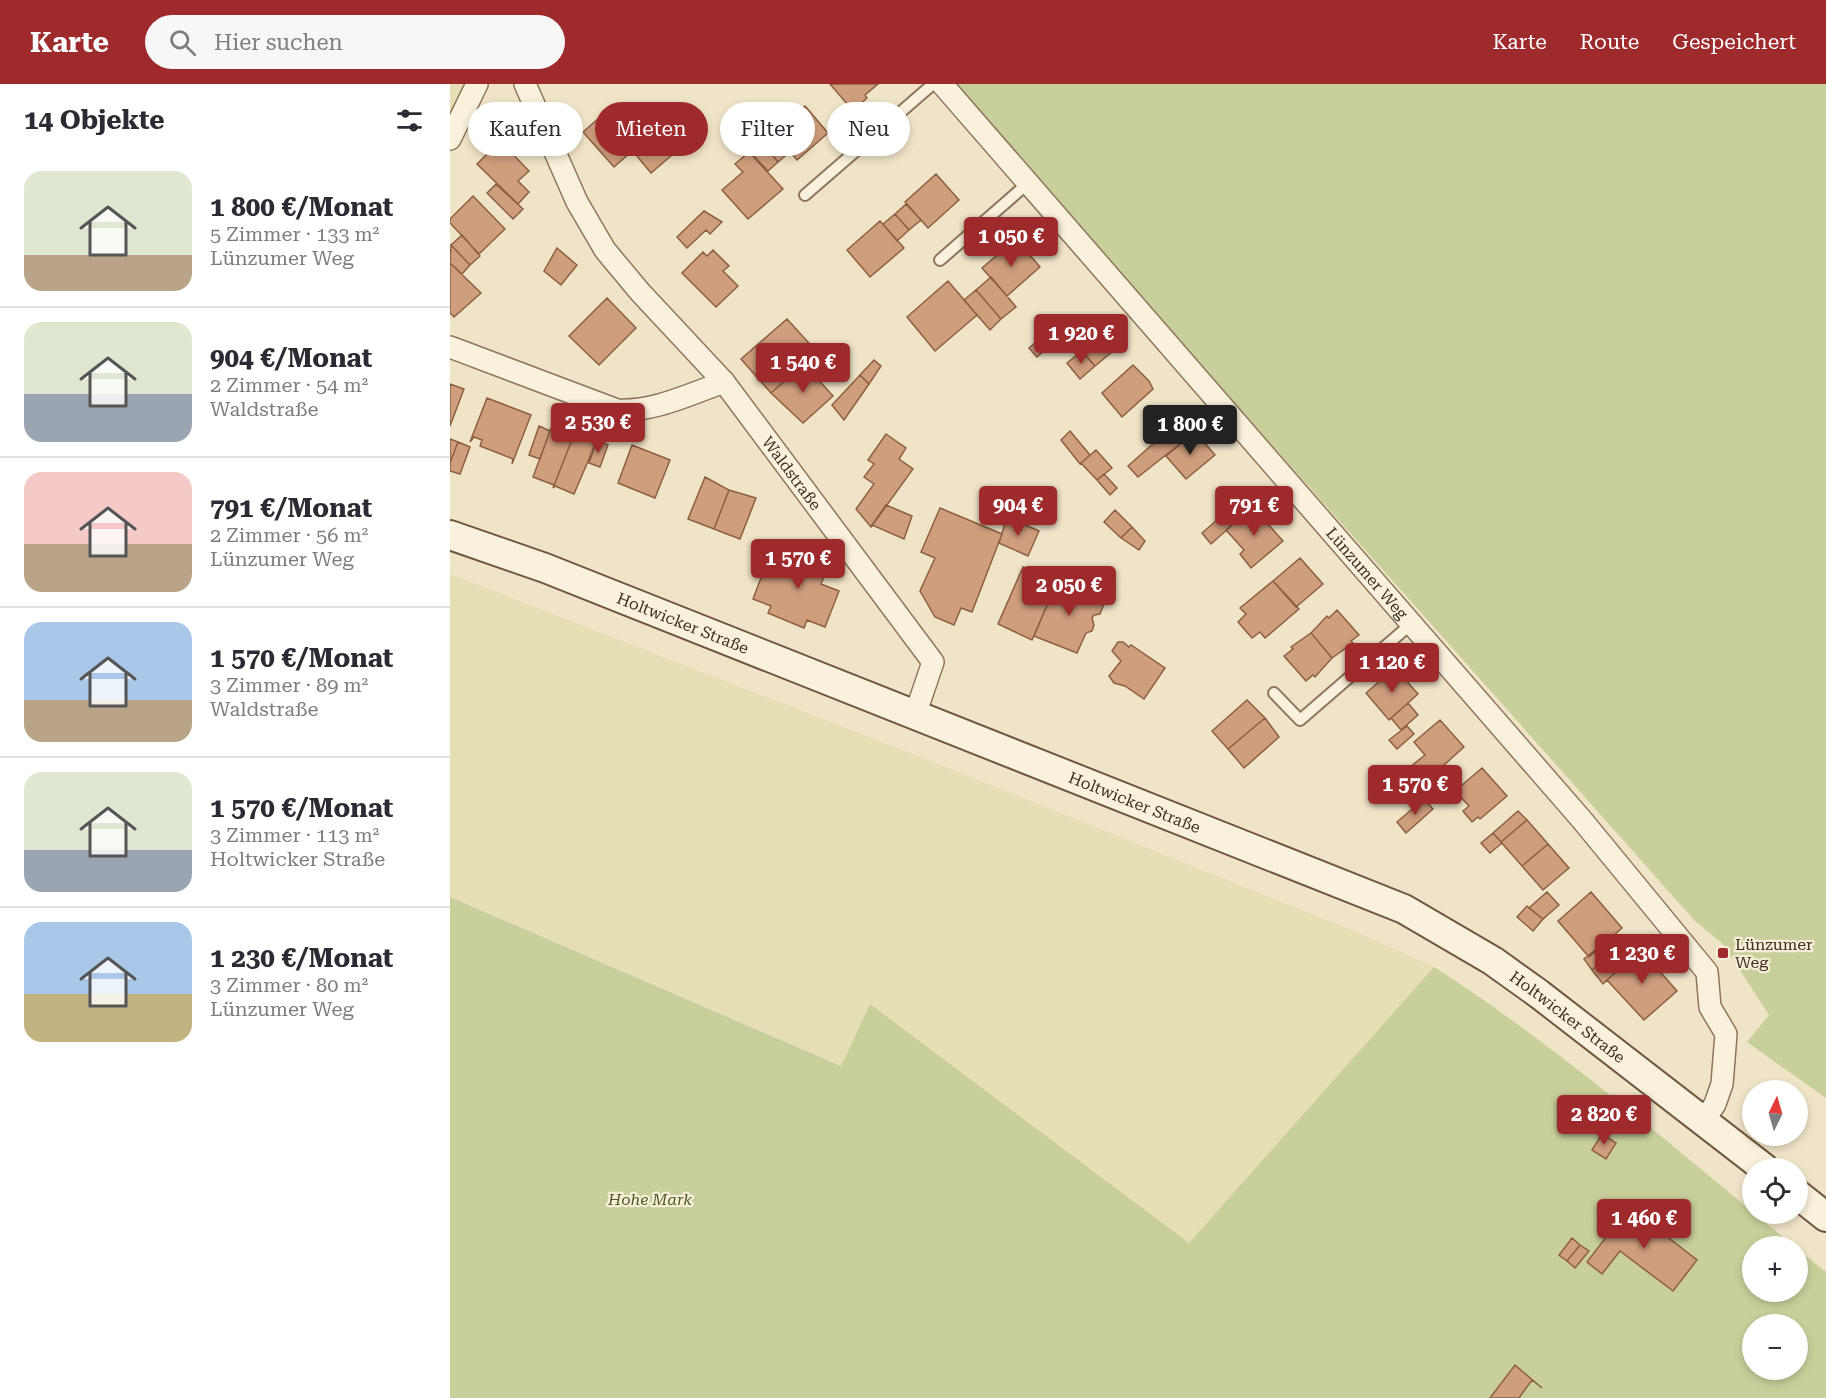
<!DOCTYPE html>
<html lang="de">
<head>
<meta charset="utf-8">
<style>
	body { margin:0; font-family:"Roboto Serif",serif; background:#f7f7f7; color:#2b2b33; height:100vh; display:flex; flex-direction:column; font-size:22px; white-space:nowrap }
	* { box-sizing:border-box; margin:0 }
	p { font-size:20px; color:#7c7c81 }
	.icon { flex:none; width:33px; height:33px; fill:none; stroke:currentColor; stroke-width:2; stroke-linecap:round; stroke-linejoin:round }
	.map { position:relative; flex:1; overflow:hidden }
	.sheet { display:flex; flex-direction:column; background:#fff; width:450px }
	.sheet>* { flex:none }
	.guide { position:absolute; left:18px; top:18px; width:570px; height:54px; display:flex; gap:12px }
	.needle { width:39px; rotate:5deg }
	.tools { position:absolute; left:1292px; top:996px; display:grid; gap:12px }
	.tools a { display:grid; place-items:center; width:66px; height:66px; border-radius:50%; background:#fff; box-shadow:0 3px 9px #0003; font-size:30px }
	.price { position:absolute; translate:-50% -51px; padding:0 14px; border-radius:6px; background:#9e2a2b; color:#fff; font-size:20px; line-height:39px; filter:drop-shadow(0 2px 3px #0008) }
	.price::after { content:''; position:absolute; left:50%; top:36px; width:18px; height:14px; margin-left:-9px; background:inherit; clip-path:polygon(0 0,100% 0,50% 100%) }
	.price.current { background:#222; color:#fff }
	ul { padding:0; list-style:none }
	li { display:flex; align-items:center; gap:18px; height:150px; padding:0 24px }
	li+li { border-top:2px solid #e1e1e2 }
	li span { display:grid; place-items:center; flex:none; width:168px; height:120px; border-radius:18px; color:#555 }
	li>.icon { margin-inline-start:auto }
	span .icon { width:72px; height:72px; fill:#fffc; stroke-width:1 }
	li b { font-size:26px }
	h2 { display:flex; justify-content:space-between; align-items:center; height:72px; padding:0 24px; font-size:26px }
	.tag { padding:0 21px; border-radius:27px; background:#fff; box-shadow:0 3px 9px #0003; font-size:21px; line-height:54px }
	.tag.current { background:#9e2a2b; color:#fff }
	header { display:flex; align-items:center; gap:36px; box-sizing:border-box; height:84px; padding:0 30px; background:#9e2a2b; color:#fff }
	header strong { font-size:28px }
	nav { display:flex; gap:33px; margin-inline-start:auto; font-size:21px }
	.search { width:420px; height:54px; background:#f7f7f7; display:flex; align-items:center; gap:15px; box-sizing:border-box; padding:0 21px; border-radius:33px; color:#7c7c81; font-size:22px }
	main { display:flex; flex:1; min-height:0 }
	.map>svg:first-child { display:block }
	.farmland { fill:#e6deb5 }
	.green { fill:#c9cf9b; fill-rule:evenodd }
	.building { fill:#cf9f7d; stroke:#8d5f41; stroke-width:1.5 }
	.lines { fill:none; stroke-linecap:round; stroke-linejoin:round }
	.lane-casing { stroke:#8d765c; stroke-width:14 }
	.street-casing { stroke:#8d765c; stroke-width:24 }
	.secondary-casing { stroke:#6f573f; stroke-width:32 }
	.lane { stroke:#faf1dc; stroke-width:10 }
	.street { stroke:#faf1dc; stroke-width:21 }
	.secondary { stroke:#faf1dc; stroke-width:28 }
	.poi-dot { fill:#9e2a2b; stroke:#f7eed8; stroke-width:2 }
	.labels { text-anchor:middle; stroke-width:4.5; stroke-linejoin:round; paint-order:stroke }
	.street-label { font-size:16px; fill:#3d2e20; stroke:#f7eed8 }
	.poi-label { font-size:16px; fill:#3d2e20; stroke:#f7eed8; text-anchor:start }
	.park-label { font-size:16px; font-style:italic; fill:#4d5a26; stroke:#f7eed8 }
</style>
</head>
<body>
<header>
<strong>Karte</strong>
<div class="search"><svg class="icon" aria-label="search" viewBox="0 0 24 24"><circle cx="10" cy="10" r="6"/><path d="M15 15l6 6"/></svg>Hier suchen</div>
<nav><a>Karte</a><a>Route</a><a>Gespeichert</a></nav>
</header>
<main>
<section class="sheet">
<h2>14 Objekte<svg class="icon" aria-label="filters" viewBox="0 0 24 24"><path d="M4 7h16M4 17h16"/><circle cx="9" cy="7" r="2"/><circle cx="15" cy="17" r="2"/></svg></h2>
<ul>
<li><span style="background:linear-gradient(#dfe7d0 70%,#b9a48a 0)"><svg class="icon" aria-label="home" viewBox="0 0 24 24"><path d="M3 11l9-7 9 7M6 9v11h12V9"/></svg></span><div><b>1 800 €/Monat</b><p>5 Zimmer · 133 m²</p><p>Lünzumer Weg</p></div></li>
<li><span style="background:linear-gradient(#dfe7d0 60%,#9aa5b1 0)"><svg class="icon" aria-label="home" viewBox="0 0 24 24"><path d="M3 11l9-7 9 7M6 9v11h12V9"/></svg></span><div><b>904 €/Monat</b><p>2 Zimmer · 54 m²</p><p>Waldstraße</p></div></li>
<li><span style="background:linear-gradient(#f6c9c9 60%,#b9a48a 0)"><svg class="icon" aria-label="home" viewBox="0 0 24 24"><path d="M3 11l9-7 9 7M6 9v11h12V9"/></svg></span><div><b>791 €/Monat</b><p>2 Zimmer · 56 m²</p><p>Lünzumer Weg</p></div></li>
<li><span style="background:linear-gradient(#a9c7e8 65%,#b9a48a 0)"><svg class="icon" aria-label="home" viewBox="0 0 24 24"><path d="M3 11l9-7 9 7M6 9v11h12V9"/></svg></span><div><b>1 570 €/Monat</b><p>3 Zimmer · 89 m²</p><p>Waldstraße</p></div></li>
<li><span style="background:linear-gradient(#dfe7d0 65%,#9aa5b1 0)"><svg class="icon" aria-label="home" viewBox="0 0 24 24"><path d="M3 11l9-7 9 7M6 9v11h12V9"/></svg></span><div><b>1 570 €/Monat</b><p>3 Zimmer · 113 m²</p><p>Holtwicker Straße</p></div></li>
<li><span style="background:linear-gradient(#a9c7e8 60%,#c2b280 0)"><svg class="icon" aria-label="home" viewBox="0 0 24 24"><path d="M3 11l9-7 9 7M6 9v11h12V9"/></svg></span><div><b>1 230 €/Monat</b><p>3 Zimmer · 80 m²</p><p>Lünzumer Weg</p></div></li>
</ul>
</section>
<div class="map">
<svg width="1376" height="1314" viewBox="0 0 1376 1314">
	<rect width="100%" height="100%" fill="#f0e4c8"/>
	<path class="farmland" d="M 0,0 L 27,0 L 0,55 Z
		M 0,490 L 491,681 L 907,848 L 984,883 L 739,1159 L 420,920 L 392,982 L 0,813 Z"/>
	<path class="green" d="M 501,0 L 1376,0 L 1376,1014 L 1297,958 L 1319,931 L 1273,860 L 1245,837 Z
		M 0,813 L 391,982 L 420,920 L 739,1159 L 984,883 C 1112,965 1229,1068 1344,1162 L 1302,1162 L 1302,1208 L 1347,1208 L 1347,1165 L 1376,1188 L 1376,1314 L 0,1314 ZM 1302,1240 L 1347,1240 L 1347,1286 L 1302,1286 Z"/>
	<path class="building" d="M 380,0 L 428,0 L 415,11 L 417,14 L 403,27 Z
		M 165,20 L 162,24 L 176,40 L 180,36 L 196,55 L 164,83 L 133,48 Z
		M 355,22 L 378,49 L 347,76 L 324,49 Z
		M 320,43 L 340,68 L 328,78 L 308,54 Z
		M 205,54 L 221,72 L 201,89 L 186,71 Z
		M 308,54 L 328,78 L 318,87 L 296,64 Z
		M 50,57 L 79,87 L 68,97 L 79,108 L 68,120 L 27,80 Z
		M 299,68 L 333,105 L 298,135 L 272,106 L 293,88 L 285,80 Z
		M 486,90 L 509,116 L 478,144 L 455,118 Z
		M 46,100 L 73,125 L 63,135 L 37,109 Z
		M 23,112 L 55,145 L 29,170 L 0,139 L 0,135 Z
		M 456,120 L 471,136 L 459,146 L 445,130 Z
		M 254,127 L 272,138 L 260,150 L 256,146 L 237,164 L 227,153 Z
		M 445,130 L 459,146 L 447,157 L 433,140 Z
		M 430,137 L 454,164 L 420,193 L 397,166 Z
		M 12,151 L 30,172 L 20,181 L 1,161 Z
		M 566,155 L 590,183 L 557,212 L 532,184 Z
		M 1,161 L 20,181 L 12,190 L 0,179 Z
		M 107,164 L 127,181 L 111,201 L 94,187 Z
		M 263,166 L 279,182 L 273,187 L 288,202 L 266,223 L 232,189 L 253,168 L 257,172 Z
		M 0,179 L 31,209 L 4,233 L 0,229 Z
		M 541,193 L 566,223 L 551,235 L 526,206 Z
		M 498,197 L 527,231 L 485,267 L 457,233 Z
		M 526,206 L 551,235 L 540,246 L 514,216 Z
		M 157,214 L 186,244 L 149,281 L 119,252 Z
		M 639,231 L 647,239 L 623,260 L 615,251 Z
		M 337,235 L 367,268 L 321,309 L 291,275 Z
		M 647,239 L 668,263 L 645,282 L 624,259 Z
		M 596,249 L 604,258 L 587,273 L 579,264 Z
		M 632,267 L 645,282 L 630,295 L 617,279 Z
		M 424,276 L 431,282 L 419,300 L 410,291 Z
		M 354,280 L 383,312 L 353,339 L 321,309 Z
		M 683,281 L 699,297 L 703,305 L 672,333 L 652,309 Z
		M 410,291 L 419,300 L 394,336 L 382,321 Z
		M 0,300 L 14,305 L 0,342 Z
		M 37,314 L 81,331 L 62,380 L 63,375 L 30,362 L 32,356 L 24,353 L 20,358 Z
		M 720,322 L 745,348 L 688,393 L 678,382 L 705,358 L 694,345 Z
		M 103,339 L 125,348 L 103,404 L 104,401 L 83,393 Z
		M 89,342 L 100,347 L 90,375 L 79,371 Z
		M 620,347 L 640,371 L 630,380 L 611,356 Z
		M 125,348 L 147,356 L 124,410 L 105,402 L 103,404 Z
		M 745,348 L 765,371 L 736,395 L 716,372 Z
		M 436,350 L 456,364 L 449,375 L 463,385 L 421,443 L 406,425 L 424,400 L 414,393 L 424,380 L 418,376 Z
		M 0,355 L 8,358 L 0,379 Z
		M 147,356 L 158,361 L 150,383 L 139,379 Z
		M 8,358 L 20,363 L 10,390 L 0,387 L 0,379 Z
		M 182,361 L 220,376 L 205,414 L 168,399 Z
		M 646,366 L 662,384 L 647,396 L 631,379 Z
		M 654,390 L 667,404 L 660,411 L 647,396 Z
		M 255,393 L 279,406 L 264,445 L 238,435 Z
		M 279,406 L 306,414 L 290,455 L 264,445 Z
		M 436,421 L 462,432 L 454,455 L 422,441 Z
		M 803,423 L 833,457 L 801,484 L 790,470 L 794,466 L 776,446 Z
		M 490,424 L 552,450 L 522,528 L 511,524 L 504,541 L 485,533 L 470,507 L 485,474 L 471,468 Z
		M 781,424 L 790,434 L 761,460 L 752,449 Z
		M 665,426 L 682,443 L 671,454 L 654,438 Z
		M 557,433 L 589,447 L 578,472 L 549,459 Z
		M 682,443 L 695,457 L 689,466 L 671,454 Z
		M 344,464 L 380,478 L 371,500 L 389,507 L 375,543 L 357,536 L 354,544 L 318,529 L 321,522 L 303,515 L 317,478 L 335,486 Z
		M 850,474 L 873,500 L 846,523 L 823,497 Z
		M 573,483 L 607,498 L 582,556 L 548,540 Z
		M 823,497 L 849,525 L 815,554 L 810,548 L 802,554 L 788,538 L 796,530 L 790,524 Z
		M 607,498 L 643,513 L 646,509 L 656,514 L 650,530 L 644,531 L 642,534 L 644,541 L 642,547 L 636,549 L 627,569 L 584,552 Z
		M 887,526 L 909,551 L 901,557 L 903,559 L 882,574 L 861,549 L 877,532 L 879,534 Z
		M 861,549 L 882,574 L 865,593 L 863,591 L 856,597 L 834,572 L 843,565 L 841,563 Z
		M 668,558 L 673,558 L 679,563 L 681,561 L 715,584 L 694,615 L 675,602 L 664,599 L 659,592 L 671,577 L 662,567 Z
		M 945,584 L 968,610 L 939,636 L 916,609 Z
		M 797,616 L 815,634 L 778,665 L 762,647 Z
		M 958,619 L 968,631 L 951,646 L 941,634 Z
		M 815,634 L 829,653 L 794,684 L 778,665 Z
		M 990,636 L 1014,663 L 974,699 L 960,683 L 975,671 L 964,658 Z
		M 957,642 L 964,650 L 947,665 L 939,656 Z
		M 1032,684 L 1057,712 L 1030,735 L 1028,733 L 1022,738 L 1013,727 L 1019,722 L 1005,707 Z
		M 974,715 L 983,725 L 956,749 L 947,738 Z
		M 1068,727 L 1077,736 L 1051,758 L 1043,749 Z
		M 1077,736 L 1098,760 L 1072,782 L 1051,758 Z
		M 1043,749 L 1052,759 L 1040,769 L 1031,759 Z
		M 1098,760 L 1119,784 L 1093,806 L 1072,782 Z
		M 1097,808 L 1109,821 L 1093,835 L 1079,824 Z
		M 1141,808 L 1172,844 L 1139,873 L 1108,837 Z
		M 1077,822 L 1093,835 L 1083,847 L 1067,833 Z
		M 1153,860 L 1162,870 L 1142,886 L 1134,875 Z
		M 1191,866 L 1227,907 L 1194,936 L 1157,896 Z
		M 1162,870 L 1172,882 L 1153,900 L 1142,886 Z
		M 1152,1050 L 1166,1059 L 1156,1075 L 1142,1066 Z
		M 1179,1123 L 1247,1176 L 1223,1207 L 1170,1167 L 1152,1190 L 1137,1178 Z
		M 1122,1154 L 1130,1161 L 1117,1177 L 1109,1171 Z
		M 1130,1161 L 1139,1167 L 1125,1184 L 1117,1177 Z
		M 1065,1281 L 1092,1304 L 1082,1296 L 1069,1314 L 1040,1314 Z"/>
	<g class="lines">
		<g class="lane-casing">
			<path id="lane" d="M 355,111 L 483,0
				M 490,176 L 577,100
				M 824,609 L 850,636 L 961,540"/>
		</g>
		<g class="street-casing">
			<g id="street">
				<path id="s1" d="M 75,0 L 127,118 L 155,166 L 190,208 L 274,298 L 483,578 L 465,631"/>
				<path id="s2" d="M 492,0 L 1132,736 L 1257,888 L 1260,923 L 1276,950 L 1272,1000 L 1265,1020 L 1253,1038"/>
				<path d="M 0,55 L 27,0"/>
				<path d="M 0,263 L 167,326 C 204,328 240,310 274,298"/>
			</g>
		</g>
		<g class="secondary-casing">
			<g id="secondary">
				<path id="s3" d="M 0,451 L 95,484 L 954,825 L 1043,877 L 1089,910 L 1314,1084"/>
				<path d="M 1347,1110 L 1376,1133"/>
			</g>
		</g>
		<use href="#lane" class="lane"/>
		<use href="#street" class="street"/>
		<use href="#secondary" class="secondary"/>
	</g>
	<rect class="poi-dot" x="1267" y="863" width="12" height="12" rx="3"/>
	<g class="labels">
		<g class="street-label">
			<text dy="6" stroke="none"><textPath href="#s1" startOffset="476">Waldstraße</textPath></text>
			<text dy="6" stroke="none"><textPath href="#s2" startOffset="648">Lünzumer Weg</textPath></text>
			<text dy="6" stroke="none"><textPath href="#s3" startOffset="249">Holtwicker Straße</textPath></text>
			<text dy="6" stroke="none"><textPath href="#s3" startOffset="735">Holtwicker Straße</textPath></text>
			<text dy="6" stroke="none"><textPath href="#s3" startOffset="1221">Holtwicker Straße</textPath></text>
		</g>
		<g class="poi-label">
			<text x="1285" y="866">Lünzumer<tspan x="1285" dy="18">Weg</tspan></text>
		</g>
		<g class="park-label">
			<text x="200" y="1121">Hohe Mark</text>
		</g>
	</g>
</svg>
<div class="tools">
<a><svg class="needle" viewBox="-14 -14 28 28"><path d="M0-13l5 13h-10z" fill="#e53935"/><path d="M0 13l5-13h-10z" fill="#7c7c81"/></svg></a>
<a><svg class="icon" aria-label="locate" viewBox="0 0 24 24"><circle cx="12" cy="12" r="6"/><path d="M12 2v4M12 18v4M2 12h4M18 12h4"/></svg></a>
<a>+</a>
<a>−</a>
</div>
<b class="price" style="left:561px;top:184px">1 050 €</b>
<b class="price" style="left:631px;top:281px">1 920 €</b>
<b class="price" style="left:353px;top:310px">1 540 €</b>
<b class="price" style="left:148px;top:370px">2 530 €</b>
<b class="price current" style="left:740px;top:372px">1 800 €</b>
<b class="price" style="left:568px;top:453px">904 €</b>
<b class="price" style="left:804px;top:453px">791 €</b>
<b class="price" style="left:348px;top:506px">1 570 €</b>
<b class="price" style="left:619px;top:533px">2 050 €</b>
<b class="price" style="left:942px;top:610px">1 120 €</b>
<b class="price" style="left:965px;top:732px">1 570 €</b>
<b class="price" style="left:1192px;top:901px">1 230 €</b>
<b class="price" style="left:1154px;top:1062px">2 820 €</b>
<b class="price" style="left:1194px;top:1166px">1 460 €</b>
<div class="guide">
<a class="tag">Kaufen</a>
<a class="tag current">Mieten</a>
<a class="tag">Filter</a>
<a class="tag">Neu</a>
</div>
</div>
</main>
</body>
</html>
